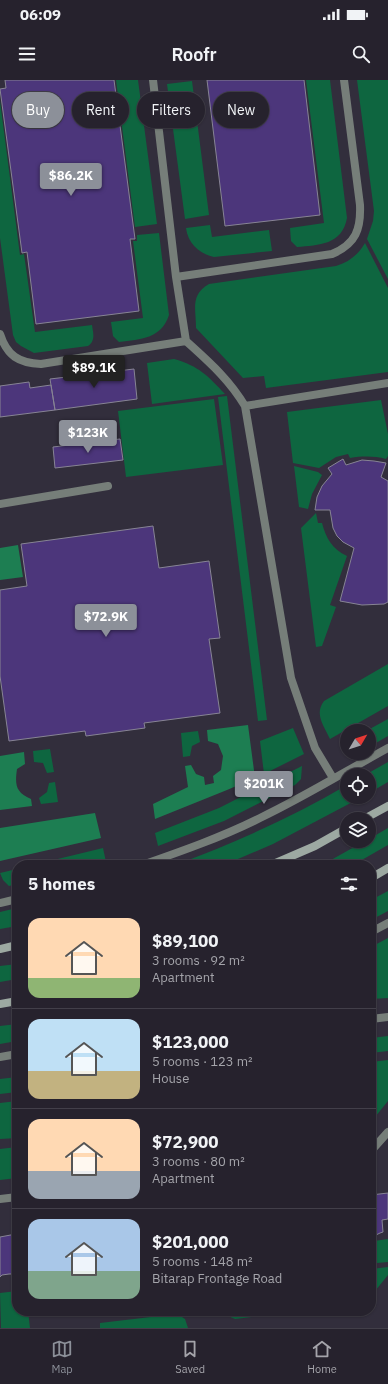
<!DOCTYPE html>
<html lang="en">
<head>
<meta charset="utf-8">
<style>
	body { margin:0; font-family:"IBM Plex Sans",sans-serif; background:#322f39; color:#f1f3f6; height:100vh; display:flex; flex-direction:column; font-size:15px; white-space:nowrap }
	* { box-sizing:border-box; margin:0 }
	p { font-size:13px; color:#a4a4aa }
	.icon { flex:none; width:22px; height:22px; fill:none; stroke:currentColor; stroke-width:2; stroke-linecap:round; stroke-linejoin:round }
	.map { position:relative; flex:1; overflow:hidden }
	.drawer { position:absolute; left:12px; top:780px; width:364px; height:456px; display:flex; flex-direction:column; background:#26222d; border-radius:16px; box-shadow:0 1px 3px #0004,0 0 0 1px #423f49 }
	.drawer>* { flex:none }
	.top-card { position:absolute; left:12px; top:12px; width:364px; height:36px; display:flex; gap:8px }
	.needle { width:26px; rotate:51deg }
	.tools { position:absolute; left:340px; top:644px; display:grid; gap:8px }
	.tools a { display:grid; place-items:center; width:36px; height:36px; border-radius:50%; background:#26222d; box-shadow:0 1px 3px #0004,0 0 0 1px #423f49; font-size:20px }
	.price { position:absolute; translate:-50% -34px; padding:0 9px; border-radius:4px; background:#8c9099; color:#fff; font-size:13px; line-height:26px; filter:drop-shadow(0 1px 2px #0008) }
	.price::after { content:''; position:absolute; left:50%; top:24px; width:12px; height:9px; margin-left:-6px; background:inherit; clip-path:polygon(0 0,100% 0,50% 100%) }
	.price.on { background:#222; color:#fff }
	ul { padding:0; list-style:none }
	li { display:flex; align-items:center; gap:12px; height:100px; padding:0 16px }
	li+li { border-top:1px solid #423f49 }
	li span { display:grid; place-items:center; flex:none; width:112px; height:80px; border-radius:12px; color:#555 }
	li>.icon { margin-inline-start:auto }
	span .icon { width:48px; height:48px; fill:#fffc; stroke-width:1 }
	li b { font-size:17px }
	h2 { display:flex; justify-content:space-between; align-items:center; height:48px; padding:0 16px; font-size:17px }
	.chip { padding:0 14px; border-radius:18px; background:#26222d; box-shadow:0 1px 3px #0004,0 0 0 1px #423f49; font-size:14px; line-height:36px }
	.chip.on { background:#8c9099; color:#fff }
	.status { display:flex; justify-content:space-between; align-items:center; height:28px; padding:0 20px; background:#26222d; direction:ltr }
	.status svg { height:11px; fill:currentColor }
	header { display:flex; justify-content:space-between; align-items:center; height:52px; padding:0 16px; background:#26222d; font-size:18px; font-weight:600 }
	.dock { display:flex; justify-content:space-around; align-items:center; height:56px; border-top:1px solid #423f49; background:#26222d; font-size:11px; color:#a4a4aa }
	.dock a { display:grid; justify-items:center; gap:2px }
	.dock .on { color:#8c9099 }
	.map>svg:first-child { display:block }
	.green { fill:#0e6640 }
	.forest { fill:#1d7e52 }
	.building { fill:#4c367b; stroke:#878494 }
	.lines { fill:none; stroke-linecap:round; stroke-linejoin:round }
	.lane { stroke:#767e79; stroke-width:8 }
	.street { stroke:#767e79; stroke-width:8 }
	.secondary { stroke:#9da9a2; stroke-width:8 }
</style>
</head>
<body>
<div class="status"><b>06:09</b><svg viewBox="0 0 49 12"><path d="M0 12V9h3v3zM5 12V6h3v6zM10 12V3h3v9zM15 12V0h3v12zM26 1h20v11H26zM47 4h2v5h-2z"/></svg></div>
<header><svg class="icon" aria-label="menu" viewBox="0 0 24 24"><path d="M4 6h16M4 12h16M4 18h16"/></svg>Roofr<svg class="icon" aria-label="search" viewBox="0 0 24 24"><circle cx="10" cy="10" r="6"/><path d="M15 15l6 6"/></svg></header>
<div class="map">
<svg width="388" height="1248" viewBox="0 0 388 1248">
	<rect width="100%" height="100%" fill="#322e3c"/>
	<path class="green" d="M 116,0 L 138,0 L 157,144 L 135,147 Z
		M 306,0 L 330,0 L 347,138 C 342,165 319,165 297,167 L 291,161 L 290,148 L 324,143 Z
		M 357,0 L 388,0 L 388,199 L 367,159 L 373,141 L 374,131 Z
		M 192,1 L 209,135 L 185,139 L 167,4 Z
		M 0,21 L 20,175 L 24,174 L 35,252 L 92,245 C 93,253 96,260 88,266 L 34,273 L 21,266 L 16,262 L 13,255 L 0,158 Z
		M 210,145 L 212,157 L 269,150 L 272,171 L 214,177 C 200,174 188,164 186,148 Z
		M 159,153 L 169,235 C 161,259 141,259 119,262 L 113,256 L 111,242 L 143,238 L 133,161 L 137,161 L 137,155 Z
		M 365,163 L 388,208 L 388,292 L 266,308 L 264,296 L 243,298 L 196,248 C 196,229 190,215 209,204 L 336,186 C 349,182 358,175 365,163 Z
		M 174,279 C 199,286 208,296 225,314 L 152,324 L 147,283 Z
		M 227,316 L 267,640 L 258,641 L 218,317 Z
		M 214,319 L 223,385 L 126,397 L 118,331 Z
		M 381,320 L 388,354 L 388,376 L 386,379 C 374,376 363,376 350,378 L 348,374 L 336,377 L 319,388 L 293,383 L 287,332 Z
		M 294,386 L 318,392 L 322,395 L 312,414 L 308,429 L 299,427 Z
		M 316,433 L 318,443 L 322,443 C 326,458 332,469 347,476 L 330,525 L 336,527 L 322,566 L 316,567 L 301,448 Z
		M 388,584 L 388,626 L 330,659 C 324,646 314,634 324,621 Z
		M 388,639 L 388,656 L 369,667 L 369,651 L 366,651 Z
		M 293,648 L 304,674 L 264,694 L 260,661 Z
		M 198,651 L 200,662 L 192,666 L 190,676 L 183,677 L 181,653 Z
		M 50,669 L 54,692 L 47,693 L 43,683 L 34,682 L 33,671 Z
		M 388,682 L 388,702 L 369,713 L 369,695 L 365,695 Z
		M 302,686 L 301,699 L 295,705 L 224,741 L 158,766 L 155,753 L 219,728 Z
		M 55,702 L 58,722 L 41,724 L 39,718 L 47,712 L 49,703 Z
		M 347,705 L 347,717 L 362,717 L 273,764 L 224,785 L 175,785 C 235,763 292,737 347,705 Z
		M 388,748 L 388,765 L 353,785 L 322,785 L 365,761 L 369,761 L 369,759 Z
		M 103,768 L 106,782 L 96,785 L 33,785 Z
		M 17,789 L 17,804 L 9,806 L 3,800 L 0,793 Z
		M 388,811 L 388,831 L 371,840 L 371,820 Z
		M 17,828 L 17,846 L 0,849 L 0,832 Z
		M 388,858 L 388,918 L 371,919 L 371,867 Z
		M 17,884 L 17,899 L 0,902 L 0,886 Z
		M 17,944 L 17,961 L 0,964 L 0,946 Z
		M 388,956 L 388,971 L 371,973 L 371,958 Z
		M 388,980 L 388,1021 L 371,1042 L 371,982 Z
		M 17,997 L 17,1012 L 0,1014 L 0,999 Z
		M 17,1021 L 17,1058 L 0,1059 L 0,1023 Z
		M 17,1067 L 17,1098 L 0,1100 L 0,1069 Z
		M 388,1159 L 388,1182 L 377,1183 L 374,1161 Z
		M 388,1187 L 388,1195 L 371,1216 L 371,1189 Z
		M 17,1211 L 17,1231 L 28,1231 L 30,1248 L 1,1248 L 0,1213 Z
		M 224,1231 L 283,1231 L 283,1233 L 235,1239 L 228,1236 Z
		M 176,1234 L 179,1235 L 185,1239 L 188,1248 L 100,1248 L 100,1243 Z"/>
	<path class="forest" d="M 18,465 L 23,497 L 0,500 L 0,468 Z
		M 248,645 L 255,698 L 227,710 L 155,739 L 153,724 L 188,707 L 185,686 L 191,685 L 196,694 L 204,697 L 205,705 L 214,703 L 213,696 L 221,690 L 223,676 L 218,664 L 208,661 L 207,650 Z
		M 24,672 L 25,684 L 17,689 C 15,704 15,712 31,719 L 32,726 L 0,730 L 0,676 Z
		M 95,733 L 101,758 L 0,781 L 0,748 Z"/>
	<path class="building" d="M 5,0 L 114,0 L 135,159 L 130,159 L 139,231 L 36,244 L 27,172 L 22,173 L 0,9 L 6,8 Z
		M 207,0 L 304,0 L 320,135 L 225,146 Z
		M 134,289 L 137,319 L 55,330 L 50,299 Z
		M 29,302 L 30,308 L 51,305 L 55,330 L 0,337 L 0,306 Z
		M 120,359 L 123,380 L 55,388 L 53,367 Z
		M 343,379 L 346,385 L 362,380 L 374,381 L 386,383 L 381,397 L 388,401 L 388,522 L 384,524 L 362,525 L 340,521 L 354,468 L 343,462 L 337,456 L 333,448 L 330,430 L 315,430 L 317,417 L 322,406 L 332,394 L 328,388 Z
		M 153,446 L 159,488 L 209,481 L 220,558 L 209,559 L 220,633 L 144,643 L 145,648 L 86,656 L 85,651 L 9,661 L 0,596 L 0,510 L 27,506 L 21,464 Z
		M 388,1113 L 388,1139 L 382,1140 L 383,1152 L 380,1153 L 376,1155 L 372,1155 L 371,1154 L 371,1115 Z
		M 17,1151 L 17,1195 L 15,1194 L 9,1194 L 2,1195 L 0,1197 L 0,1157 L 16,1154 L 16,1152 Z"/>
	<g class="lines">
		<path class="lane" d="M 153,0 L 176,197 L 186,261
			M 176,197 L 332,174 C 356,164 361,149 360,125 L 344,0
			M 0,254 C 7,276 19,283 41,284 L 186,261 C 209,282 229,299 245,326
			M 0,424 L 108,406
			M 333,698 L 315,668 L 291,598 L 245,326 L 388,303
			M 371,1071 L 388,1052
			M 0,1119 L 17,1117"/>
		<path class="street" d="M 142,785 C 182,771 222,757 260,738 C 304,717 346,691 388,668
			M 0,823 L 17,819
			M 371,852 L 388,843
			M 371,939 L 388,937
			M 0,977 L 17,974"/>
		<path class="secondary" d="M 364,739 L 388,726
			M 271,785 L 315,766 L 347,748
			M 371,798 L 388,788
			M 0,869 L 17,865
			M 0,924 L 17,921"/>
	</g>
</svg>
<div class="tools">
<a><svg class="needle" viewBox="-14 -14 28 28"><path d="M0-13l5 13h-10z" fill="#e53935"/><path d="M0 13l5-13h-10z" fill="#a4a4aa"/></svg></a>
<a><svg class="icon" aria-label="locate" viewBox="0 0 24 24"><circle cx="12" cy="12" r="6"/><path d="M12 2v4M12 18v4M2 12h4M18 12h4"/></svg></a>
<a><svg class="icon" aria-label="layers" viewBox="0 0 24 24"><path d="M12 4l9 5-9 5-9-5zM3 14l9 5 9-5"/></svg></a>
</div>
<b class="price" style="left:71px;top:117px">$86.2K</b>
<b class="price on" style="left:94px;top:309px">$89.1K</b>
<b class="price" style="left:88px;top:374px">$123K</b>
<b class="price" style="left:106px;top:558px">$72.9K</b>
<b class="price" style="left:264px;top:725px">$201K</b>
<div class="top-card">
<a class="chip on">Buy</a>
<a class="chip">Rent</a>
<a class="chip">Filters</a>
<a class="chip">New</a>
</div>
<section class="drawer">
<h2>5 homes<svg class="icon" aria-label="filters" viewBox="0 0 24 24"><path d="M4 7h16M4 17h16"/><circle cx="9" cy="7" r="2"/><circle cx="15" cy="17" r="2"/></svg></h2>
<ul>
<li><span style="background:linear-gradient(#ffd9b3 75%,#8fb573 0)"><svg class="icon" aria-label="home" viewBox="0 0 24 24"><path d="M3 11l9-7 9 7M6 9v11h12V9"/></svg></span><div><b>$89,100</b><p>3 rooms · 92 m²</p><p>Apartment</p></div></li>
<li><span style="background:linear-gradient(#bfe0f5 65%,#c2b280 0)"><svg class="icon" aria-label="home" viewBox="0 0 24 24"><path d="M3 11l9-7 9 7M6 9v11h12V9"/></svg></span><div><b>$123,000</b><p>5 rooms · 123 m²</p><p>House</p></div></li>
<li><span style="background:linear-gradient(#ffd9b3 65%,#9aa5b1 0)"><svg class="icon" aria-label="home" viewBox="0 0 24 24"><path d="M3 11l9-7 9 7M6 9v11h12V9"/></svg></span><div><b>$72,900</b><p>3 rooms · 80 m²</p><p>Apartment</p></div></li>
<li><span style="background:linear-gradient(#a9c7e8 65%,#7fa58c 0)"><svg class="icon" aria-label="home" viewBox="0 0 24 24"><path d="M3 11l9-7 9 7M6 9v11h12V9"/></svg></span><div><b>$201,000</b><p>5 rooms · 148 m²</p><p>Bitarap Frontage Road</p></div></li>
</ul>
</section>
</div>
<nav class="dock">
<a class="on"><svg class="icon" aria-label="map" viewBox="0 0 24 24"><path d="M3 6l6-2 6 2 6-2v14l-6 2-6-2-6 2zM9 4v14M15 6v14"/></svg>Map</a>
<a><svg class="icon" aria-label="saved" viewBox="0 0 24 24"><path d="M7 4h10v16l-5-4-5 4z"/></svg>Saved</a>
<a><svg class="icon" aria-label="home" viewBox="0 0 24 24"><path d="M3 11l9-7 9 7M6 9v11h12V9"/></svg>Home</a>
</nav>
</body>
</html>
